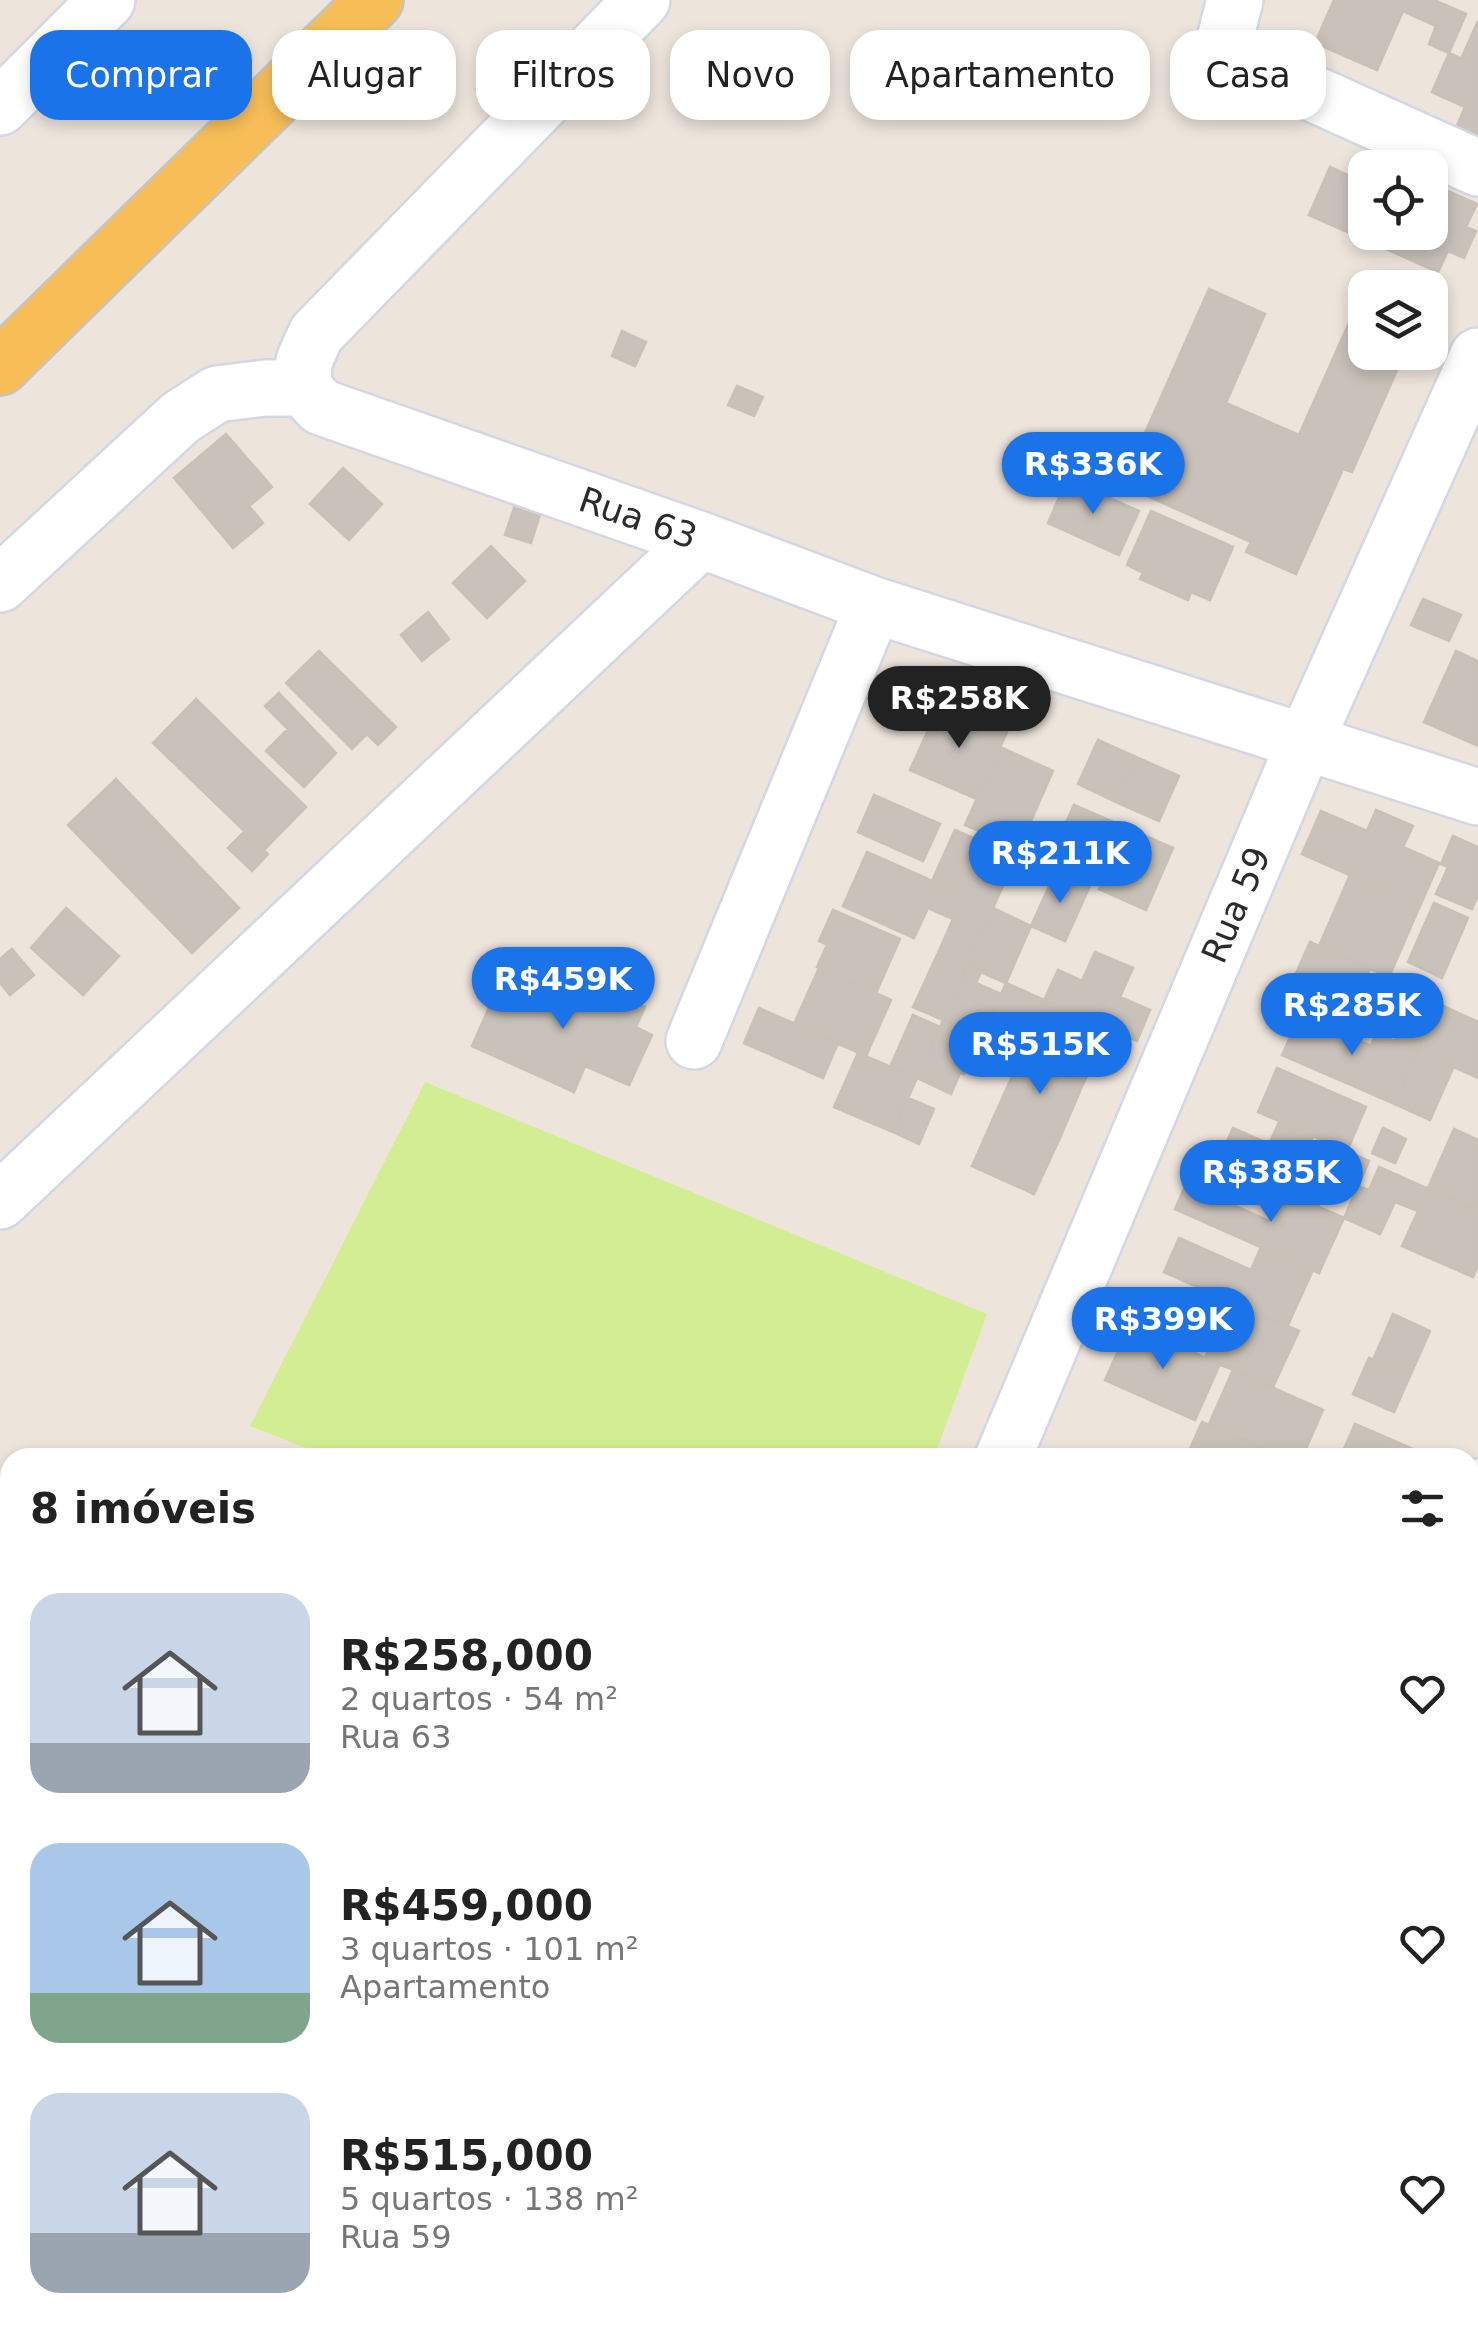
<!DOCTYPE html>
<html lang="pt">
<head>
<meta charset="utf-8">
<style>
	body { margin:0; font-family:"DejaVu Sans",sans-serif; background:#f2f2f2; color:#222; height:100vh; display:flex; flex-direction:column; font-size:38px; white-space:nowrap }
	* { box-sizing:border-box; margin:0 }
	p { font-size:32px; color:#767676 }
	.icon { flex:none; width:55px; height:55px; fill:none; stroke:currentColor; stroke-width:2; stroke-linecap:round; stroke-linejoin:round }
	.map { position:relative; flex:1; overflow:hidden }
	.details { position:absolute; left:0px; top:1448px; width:1480px; height:892px; display:flex; flex-direction:column; background:#fff; border-radius:30px 30px 0 0; box-shadow:0 5px 15px #0003 }
	.details>* { flex:none }
	.guide { position:absolute; left:30px; top:30px; width:1420px; height:90px; display:flex; gap:20px }
	.fabs { position:absolute; left:1348px; top:150px; display:grid; gap:20px }
	.fabs a { display:grid; place-items:center; width:100px; height:100px; border-radius:20px; background:#fff; box-shadow:0 5px 15px #0003; font-size:50px }
	.price { position:absolute; translate:-50% -85px; padding:0 22px; border-radius:35px; background:#1a73e8; color:#fff; font-size:32px; line-height:65px; filter:drop-shadow(0 2px 5px #0008) }
	.price::after { content:''; position:absolute; left:50%; top:60px; width:30px; height:22px; margin-left:-15px; background:inherit; clip-path:polygon(0 0,100% 0,50% 100%) }
	.price.selected { background:#222; color:#fff }
	ul { padding:0; list-style:none }
	li { display:flex; align-items:center; gap:30px; height:250px; padding:0 30px }
	li span { display:grid; place-items:center; flex:none; width:280px; height:200px; border-radius:30px; color:#555 }
	li>.icon { margin-inline-start:auto }
	span .icon { width:120px; height:120px; fill:#fffc; stroke-width:1 }
	li b { font-size:42px }
	h2 { display:flex; justify-content:space-between; align-items:center; height:120px; padding:0 30px; font-size:42px }
	.chip { padding:0 35px; border-radius:30px; background:#fff; box-shadow:0 5px 15px #0003; font-size:35px; line-height:90px }
	.chip.selected { background:#1a73e8; color:#fff }
	.map>svg:first-child { display:block }
	.pitch { fill:#d3ee92 }
	.building { fill:#c9c2bb; stroke:#c9c0b6; stroke-width:2.5 }
	.lines { fill:none; stroke-linecap:round; stroke-linejoin:round }
	.minor-casing { stroke:#d2d7e4; stroke-width:60 }
	.major-casing { stroke:#c4c4c4; stroke-width:60 }
	.minor { stroke:#fff; stroke-width:55 }
	.major { stroke:#f7be58; stroke-width:55 }
	.labels { text-anchor:middle; stroke-width:10; stroke-linejoin:round; paint-order:stroke }
	.street-label { font-size:35px; fill:#2b2b2b; stroke:#fff }
</style>
</head>
<body>
<div class="map">
<svg width="1478" height="2339" viewBox="0 0 1478 2339">
	<rect width="100%" height="100%" fill="#ede4dc"/>
	<path class="pitch" d="M 425,1082 L 987,1314 L 934,1457 L 331,1458 L 250,1426 Z"/>
	<path class="building" d="M 1334,0 L 1434,0 L 1466,14 L 1449,53 L 1429,44 L 1436,26 L 1403,11 L 1377,70 L 1315,43 Z
		M 1478,21 L 1478,66 L 1461,59 Z
		M 1449,53 L 1478,66 L 1478,138 L 1456,128 L 1465,107 L 1432,92 Z
		M 1330,167 L 1365,183 L 1365,232 L 1430,232 L 1430,183 L 1477,204 L 1466,227 L 1476,231 L 1464,258 L 1448,251 L 1438,272 L 1309,215 Z
		M 1209,289 L 1265,314 L 1226,403 L 1299,435 L 1364,289 L 1365,352 L 1405,352 L 1352,472 L 1343,469 L 1296,574 L 1246,552 L 1251,542 L 1122,485 Z
		M 622,331 L 646,342 L 635,366 L 612,356 Z
		M 737,386 L 763,397 L 754,416 L 728,405 Z
		M 226,434 L 272,487 L 249,506 L 263,523 L 233,548 L 174,478 Z
		M 343,468 L 382,504 L 349,540 L 310,504 Z
		M 1067,479 L 1139,511 L 1119,555 L 1048,523 Z
		M 516,502 L 541,511 L 531,543 L 505,535 Z
		M 1151,511 L 1233,547 L 1210,600 L 1191,592 L 1188,600 L 1140,579 L 1143,573 L 1127,565 Z
		M 491,546 L 525,581 L 487,618 L 453,583 Z
		M 1423,599 L 1461,615 L 1449,641 L 1411,625 Z
		M 428,612 L 449,639 L 422,661 L 401,635 Z
		M 319,651 L 396,727 L 378,745 L 367,734 L 352,749 L 286,683 Z
		M 1456,651 L 1478,661 L 1478,746 L 1424,722 Z
		M 279,693 L 336,753 L 304,787 L 266,751 L 288,729 L 265,706 Z
		M 196,699 L 306,807 L 264,850 L 153,743 Z
		M 941,702 L 1007,732 L 977,799 L 910,770 Z
		M 1098,740 L 1136,757 L 1116,802 L 1078,784 Z
		M 1000,747 L 1053,771 L 1019,848 L 965,825 Z
		M 1136,757 L 1179,776 L 1159,821 L 1116,802 Z
		M 116,779 L 239,908 L 192,953 L 68,825 Z
		M 874,795 L 940,824 L 923,861 L 858,832 Z
		M 1074,805 L 1173,848 L 1146,910 L 1099,889 L 1104,877 L 1077,865 L 1083,851 L 1058,840 Z
		M 1376,810 L 1413,826 L 1403,847 L 1439,863 L 1420,906 L 1302,854 L 1321,811 L 1367,831 Z
		M 955,830 L 1016,857 L 993,908 L 932,881 Z
		M 244,832 L 268,854 L 252,871 L 228,848 Z
		M 1453,836 L 1478,847 L 1478,895 L 1472,909 L 1436,894 L 1448,867 L 1441,864 Z
		M 867,852 L 993,908 L 967,966 L 938,953 L 953,919 L 928,908 L 914,938 L 843,906 Z
		M 1056,871 L 1090,886 L 1065,941 L 1031,926 Z
		M 1350,875 L 1420,906 L 1389,977 L 1319,946 Z
		M 1434,903 L 1468,918 L 1442,978 L 1408,962 Z
		M 66,908 L 119,956 L 83,995 L 31,948 Z
		M 993,908 L 1031,926 L 1006,983 L 967,966 Z
		M 833,910 L 900,939 L 876,993 L 817,967 L 827,945 L 819,941 Z
		M 1310,942 L 1370,968 L 1366,978 L 1398,992 L 1382,1030 L 1289,989 Z
		M 12,949 L 34,975 L 10,995 L 0,983 L 0,959 Z
		M 1095,952 L 1133,968 L 1120,997 L 1150,1010 L 1137,1041 L 1044,1000 L 1058,970 L 1082,981 Z
		M 938,953 L 967,966 L 943,1020 L 913,1007 Z
		M 967,966 L 981,972 L 976,983 L 1001,994 L 981,1037 L 943,1020 Z
		M 819,968 L 891,1000 L 866,1056 L 794,1024 Z
		M 506,969 L 587,1006 L 596,985 L 645,1007 L 636,1027 L 652,1035 L 629,1085 L 585,1066 L 574,1092 L 472,1046 Z
		M 1006,983 L 1109,1029 L 1084,1082 L 1013,1050 L 1019,1035 L 989,1022 Z
		M 1416,994 L 1439,1004 L 1418,1051 L 1395,1041 Z
		M 1439,1004 L 1478,1022 L 1478,1078 L 1418,1051 Z
		M 759,1008 L 838,1043 L 823,1078 L 744,1043 Z
		M 913,1015 L 940,1027 L 917,1078 L 890,1067 Z
		M 1300,1015 L 1371,1046 L 1376,1033 L 1418,1051 L 1395,1104 L 1282,1055 Z
		M 943,1020 L 981,1037 L 964,1074 L 960,1073 L 951,1094 L 917,1078 Z
		M 1418,1051 L 1453,1068 L 1430,1120 L 1395,1104 Z
		M 858,1053 L 917,1078 L 893,1132 L 834,1107 Z
		M 1022,1054 L 1084,1082 L 1059,1140 L 996,1112 Z
		M 1277,1068 L 1366,1107 L 1347,1151 L 1258,1112 Z
		M 908,1098 L 934,1109 L 919,1144 L 893,1132 Z
		M 996,1112 L 1059,1140 L 1034,1194 L 972,1166 Z
		M 1279,1122 L 1313,1136 L 1298,1171 L 1317,1180 L 1332,1145 L 1369,1161 L 1354,1196 L 1328,1184 L 1318,1207 L 1288,1193 L 1295,1179 L 1224,1148 L 1233,1128 L 1269,1144 Z
		M 1383,1128 L 1406,1139 L 1395,1163 L 1372,1153 Z
		M 1454,1129 L 1478,1140 L 1478,1211 L 1428,1188 Z
		M 1379,1167 L 1478,1211 L 1478,1265 L 1473,1277 L 1402,1246 L 1418,1211 L 1395,1202 L 1380,1234 L 1344,1218 L 1358,1186 L 1369,1190 Z
		M 1186,1184 L 1269,1221 L 1282,1191 L 1344,1218 L 1319,1273 L 1175,1209 Z
		M 1179,1238 L 1251,1270 L 1261,1247 L 1313,1270 L 1287,1327 L 1164,1272 Z
		M 1230,1301 L 1299,1331 L 1273,1387 L 1205,1358 Z
		M 1393,1314 L 1430,1331 L 1410,1376 L 1373,1360 Z
		M 1130,1325 L 1220,1364 L 1195,1420 L 1105,1380 Z
		M 1369,1358 L 1410,1376 L 1394,1412 L 1353,1394 Z
		M 1233,1370 L 1323,1410 L 1302,1458 L 1284,1458 L 1209,1424 Z
		M 1202,1422 L 1257,1446 L 1252,1458 L 1186,1458 Z
		M 1355,1424 L 1422,1453 L 1420,1458 L 1340,1458 Z
		M 1472,1634 L 1478,1636 L 1478,1702 L 1470,1698 Z
		M 1470,1698 L 1478,1702 L 1478,1726 L 1470,1722 Z
		M 10,1766 L 10,1840 L 0,1837 L 0,1805 Z
		M 235,2330 L 333,2330 L 356,2339 L 232,2339 Z
		M 962,2330 L 1029,2330 L 1026,2339 L 959,2339 Z
		M 1246,2330 L 1325,2330 L 1322,2339 L 1243,2339 Z"/>
	<g class="lines">
		<g class="minor-casing">
			<path id="minor" d="M 642,0 L 316,334 L 304,361 L 303,388 L 321,407 L 701,540 L 874,605 L 1478,797
				M 1235,0 L 1226,35 L 1243,62 L 1478,168
				M 0,107 L 107,0
				M 0,584 L 181,417 L 217,394 L 265,388 L 303,388
				M 694,1041 L 874,605
				M 0,1201 L 701,540
				M 1003,1458 L 1305,742 L 1478,356
				M 1470,1506 L 1478,1487
				M 1470,1885 L 1478,1888
				M 0,2081 L 10,2084
				M 0,2171 L 10,2174
				M 493,2330 L 520,2339
				M 753,2330 L 781,2339
				M 182,2339 L 186,2330
				M 888,2339 L 891,2330"/>
		</g>
		<g class="major-casing">
			<path id="major" d="M 0,367 L 375,0"/>
		</g>
		<use href="#minor" class="minor"/>
		<use href="#major" class="major"/>
	</g>
	<g class="labels">
		<g class="street-label">
			<text transform="translate(638 518) rotate(19)" y="12">Rua 63</text>
			<text transform="translate(1236 905) rotate(-67)" y="12">Rua 59</text>
		</g>
	</g>
</svg>
<div class="fabs">
<a><svg class="icon" aria-label="locate" viewBox="0 0 24 24"><circle cx="12" cy="12" r="6"/><path d="M12 2v4M12 18v4M2 12h4M18 12h4"/></svg></a>
<a><svg class="icon" aria-label="layers" viewBox="0 0 24 24"><path d="M12 4l9 5-9 5-9-5zM3 14l9 5 9-5"/></svg></a>
</div>
<b class="price" style="left:1093px;top:517px">R$336K</b>
<b class="price selected" style="left:959px;top:751px">R$258K</b>
<b class="price" style="left:1060px;top:906px">R$211K</b>
<b class="price" style="left:563px;top:1032px">R$459K</b>
<b class="price" style="left:1352px;top:1058px">R$285K</b>
<b class="price" style="left:1040px;top:1097px">R$515K</b>
<b class="price" style="left:1271px;top:1225px">R$385K</b>
<b class="price" style="left:1163px;top:1372px">R$399K</b>
<div class="guide">
<a class="chip selected">Comprar</a>
<a class="chip">Alugar</a>
<a class="chip">Filtros</a>
<a class="chip">Novo</a>
<a class="chip">Apartamento</a>
<a class="chip">Casa</a>
</div>
<section class="details">
<h2>8 imóveis<svg class="icon" aria-label="filters" viewBox="0 0 24 24"><path d="M4 7h16M4 17h16"/><circle cx="9" cy="7" r="2"/><circle cx="15" cy="17" r="2"/></svg></h2>
<ul>
<li><span style="background:linear-gradient(#c9d6e8 75%,#9aa5b1 0)"><svg class="icon" aria-label="home" viewBox="0 0 24 24"><path d="M3 11l9-7 9 7M6 9v11h12V9"/></svg></span><div><b>R$258,000</b><p>2 quartos · 54 m²</p><p>Rua 63</p></div><svg class="icon" aria-label="heart" viewBox="0 0 24 24"><path d="M12 20l-8-8c-3-5 5-10 8-4 3-6 11-1 8 4z"/></svg></li>
<li><span style="background:linear-gradient(#a9c7e8 75%,#7fa58c 0)"><svg class="icon" aria-label="home" viewBox="0 0 24 24"><path d="M3 11l9-7 9 7M6 9v11h12V9"/></svg></span><div><b>R$459,000</b><p>3 quartos · 101 m²</p><p>Apartamento</p></div><svg class="icon" aria-label="heart" viewBox="0 0 24 24"><path d="M12 20l-8-8c-3-5 5-10 8-4 3-6 11-1 8 4z"/></svg></li>
<li><span style="background:linear-gradient(#c9d6e8 70%,#9aa5b1 0)"><svg class="icon" aria-label="home" viewBox="0 0 24 24"><path d="M3 11l9-7 9 7M6 9v11h12V9"/></svg></span><div><b>R$515,000</b><p>5 quartos · 138 m²</p><p>Rua 59</p></div><svg class="icon" aria-label="heart" viewBox="0 0 24 24"><path d="M12 20l-8-8c-3-5 5-10 8-4 3-6 11-1 8 4z"/></svg></li>
</ul>
</section>
</div>
</body>
</html>
